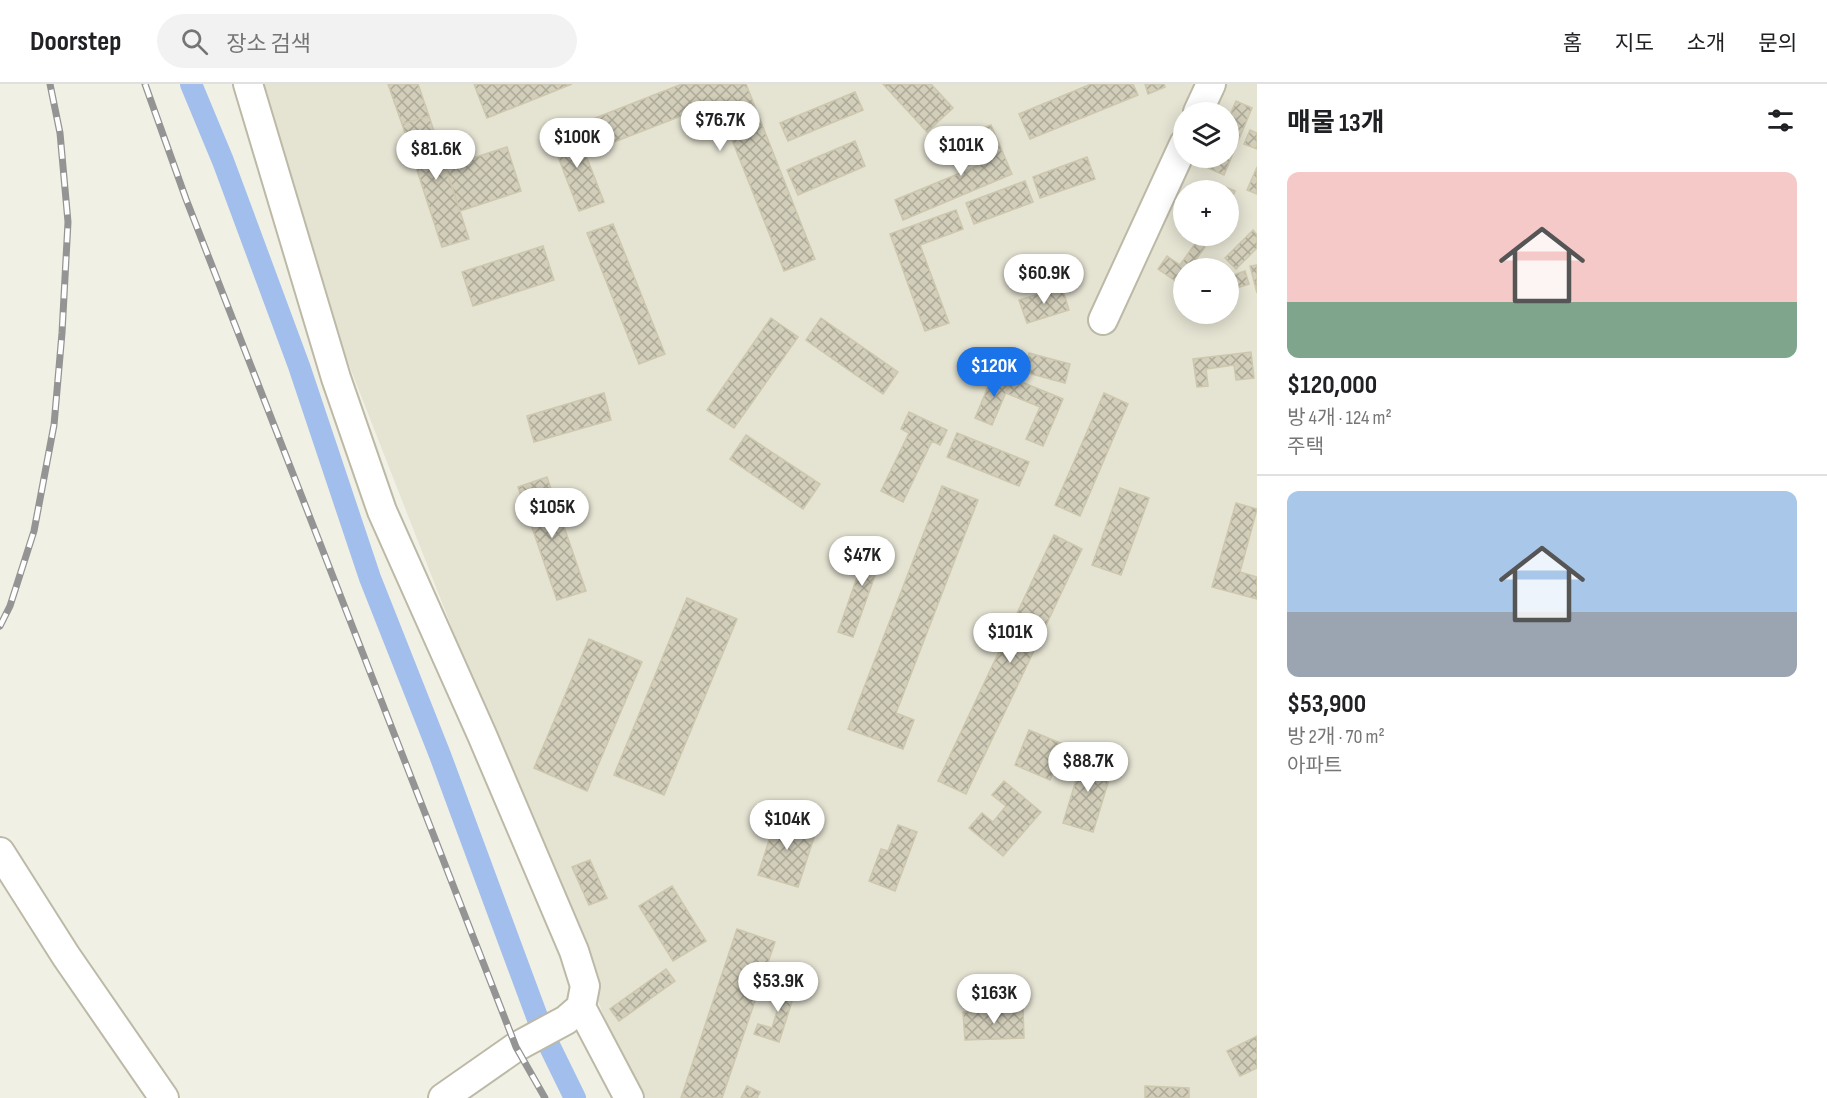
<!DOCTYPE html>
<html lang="ko">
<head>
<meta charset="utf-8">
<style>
	body { margin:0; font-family:"Sofia Sans Condensed","Noto Sans KR",sans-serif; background:#f2f2f2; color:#202124; height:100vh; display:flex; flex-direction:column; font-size:22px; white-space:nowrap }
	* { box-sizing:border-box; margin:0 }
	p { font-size:20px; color:#757577 }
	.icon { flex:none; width:33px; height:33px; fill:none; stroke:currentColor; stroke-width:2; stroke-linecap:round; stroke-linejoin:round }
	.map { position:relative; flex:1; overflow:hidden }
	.panel { display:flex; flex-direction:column; background:#fff; width:570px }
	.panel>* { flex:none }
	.controls { position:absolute; left:1173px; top:18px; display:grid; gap:12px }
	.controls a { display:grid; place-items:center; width:66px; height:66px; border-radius:50%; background:#fff; box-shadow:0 3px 15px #0003; font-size:30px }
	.price { position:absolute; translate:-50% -51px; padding:0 14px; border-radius:21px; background:#fff; color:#222; font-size:20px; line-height:39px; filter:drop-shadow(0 2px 3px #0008) }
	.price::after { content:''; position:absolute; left:50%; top:36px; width:18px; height:14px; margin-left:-9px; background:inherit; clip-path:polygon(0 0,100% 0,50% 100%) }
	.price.active { background:#1a73e8; color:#fff }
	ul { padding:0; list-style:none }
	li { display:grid; align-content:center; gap:12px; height:318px; padding:0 30px }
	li+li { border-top:2px solid #e0e0e0 }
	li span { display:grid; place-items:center; height:186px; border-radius:12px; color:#555 }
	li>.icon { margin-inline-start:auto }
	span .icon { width:108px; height:108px; fill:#fffc; stroke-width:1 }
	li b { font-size:26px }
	h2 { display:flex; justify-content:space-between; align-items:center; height:72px; padding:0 30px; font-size:26px }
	header { display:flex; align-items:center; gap:36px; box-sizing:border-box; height:84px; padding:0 30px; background:#fff; border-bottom:2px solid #e0e0e0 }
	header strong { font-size:28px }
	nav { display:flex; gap:33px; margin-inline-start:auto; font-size:21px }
	.search { width:420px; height:54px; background:#f2f2f2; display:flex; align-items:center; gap:15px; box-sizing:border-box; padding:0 21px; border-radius:33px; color:#757577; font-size:22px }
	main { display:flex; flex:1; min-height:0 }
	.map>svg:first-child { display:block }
	.residential { fill:#e5e3d2; fill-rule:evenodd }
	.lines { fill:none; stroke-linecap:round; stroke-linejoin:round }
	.canal { stroke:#a1beed; stroke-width:22 }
	.building { fill:url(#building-cross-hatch); stroke:#cdc7ad; stroke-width:1.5 }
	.minor-casing { stroke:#bcb9a7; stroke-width:32 }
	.minor { stroke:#fff; stroke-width:28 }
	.rail-casing { stroke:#949494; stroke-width:7 }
	.rail { stroke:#fff; stroke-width:4.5; stroke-dasharray:14; stroke-linecap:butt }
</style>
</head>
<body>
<header>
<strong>Doorstep</strong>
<div class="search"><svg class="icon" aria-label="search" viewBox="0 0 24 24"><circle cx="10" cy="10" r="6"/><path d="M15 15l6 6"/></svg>장소 검색</div>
<nav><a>홈</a><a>지도</a><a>소개</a><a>문의</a></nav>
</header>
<main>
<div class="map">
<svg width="1257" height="1014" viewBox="0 0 1257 1014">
	<defs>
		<pattern id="building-cross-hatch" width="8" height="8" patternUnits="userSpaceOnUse" patternTransform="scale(1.5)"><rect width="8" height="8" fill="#d2ceba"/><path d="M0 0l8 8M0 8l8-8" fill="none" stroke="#aca998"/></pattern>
	</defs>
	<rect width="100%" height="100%" fill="#f1f0e4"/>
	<path class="residential" d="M 239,0 L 1257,0 L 1257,1014 L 636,1014 ZM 1184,28 L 1228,28 L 1228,74 L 1184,74 ZM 1184,106 L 1228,106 L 1228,152 L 1184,152 ZM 1184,184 L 1228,184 L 1228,230 L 1184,230 Z"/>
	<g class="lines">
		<path class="canal" d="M 191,0 L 223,77 L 299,282 L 370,494 L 440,671 L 539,938
			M 549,961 L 575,1014"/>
	</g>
	<path class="building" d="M 388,0 L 418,0 L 429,32 L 402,40 Z
		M 474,0 L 572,0 L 487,34 Z
		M 682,0 L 746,0 L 815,175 L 784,187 L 717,18 L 591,67 L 580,40 Z
		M 883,0 L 931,0 L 953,24 L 927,48 Z
		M 1091,0 L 1133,0 L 1138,11 L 1030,55 L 1019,30 Z
		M 1145,0 L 1164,0 L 1165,3 L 1148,10 Z
		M 855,8 L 863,26 L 788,57 L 780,39 Z
		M 1236,17 L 1252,24 L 1224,91 L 1208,84 L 1213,74 L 1228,74 L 1228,36 Z
		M 429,32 L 469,155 L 442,163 L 402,40 Z
		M 991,41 L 1012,90 L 903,136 L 895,116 L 982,80 L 969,50 Z
		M 575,43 L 604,118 L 579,127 L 550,52 Z
		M 1250,46 L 1257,49 L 1257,65 L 1244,60 Z
		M 855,57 L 865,82 L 798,111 L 787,86 Z
		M 507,63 L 521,107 L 460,127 L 445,83 Z
		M 1087,73 L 1095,95 L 1040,114 L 1033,93 Z
		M 1257,83 L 1257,110 L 1247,106 Z
		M 1025,97 L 1033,118 L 974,140 L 966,119 Z
		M 1218,100 L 1235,107 L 1228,124 L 1228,106 L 1215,106 Z
		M 956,126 L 963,145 L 920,161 L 949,239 L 925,247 L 890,150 Z
		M 613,140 L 665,270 L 639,280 L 587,149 Z
		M 1253,146 L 1257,151 L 1257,164 L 1236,185 L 1225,174 Z
		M 1197,157 L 1205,163 L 1190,184 L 1184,184 L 1184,194 L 1180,200 L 1158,185 L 1167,172 L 1180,181 Z
		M 543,162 L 554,196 L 473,222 L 462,188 Z
		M 1257,181 L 1257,209 L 1250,182 Z
		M 1245,187 L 1249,200 L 1228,207 L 1228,193 Z
		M 1062,203 L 1069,226 L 1027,239 L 1019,216 Z
		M 771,234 L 798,253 L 734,344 L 707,326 Z
		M 821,234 L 898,288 L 883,310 L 806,256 Z
		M 1251,268 L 1254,294 L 1236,296 L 1234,281 L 1206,285 L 1208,302 L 1197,303 L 1193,275 Z
		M 1029,269 L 1070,280 L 1065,299 L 1024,288 Z
		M 995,286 L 1012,294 L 992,341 L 975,334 Z
		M 1012,294 L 1063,315 L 1043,362 L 1026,355 L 1040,323 L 1006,309 Z
		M 604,309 L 611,336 L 534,358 L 527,332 Z
		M 1104,309 L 1128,320 L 1080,432 L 1055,421 Z
		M 909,328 L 947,346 L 940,361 L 932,357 L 903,418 L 881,407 L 909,349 L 901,345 Z
		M 957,349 L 1029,378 L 1019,402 L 947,373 Z
		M 746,351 L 820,400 L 803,425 L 730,375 Z
		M 547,393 L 586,507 L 557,516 L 518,403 Z
		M 942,402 L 978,416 L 896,629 L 914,636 L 903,665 L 848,645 Z
		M 1120,404 L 1149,414 L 1121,491 L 1092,481 Z
		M 1236,419 L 1257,425 L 1240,488 L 1257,493 L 1257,515 L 1212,503 Z
		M 1054,451 L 1082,465 L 966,710 L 938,697 Z
		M 871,453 L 887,458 L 853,553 L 838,548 Z
		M 687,514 L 737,535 L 664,711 L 614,691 Z
		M 589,555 L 642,578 L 587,707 L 534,684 Z
		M 1029,646 L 1065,661 L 1050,696 L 1015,681 Z
		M 1084,670 L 1114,679 L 1093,748 L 1063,739 Z
		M 1004,697 L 1041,728 L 1003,772 L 969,744 L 982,729 L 993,738 L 1006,722 L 992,711 Z
		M 777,731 L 817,744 L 798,803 L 758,791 Z
		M 898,741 L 917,748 L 895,807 L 869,797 L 881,765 L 888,767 Z
		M 590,776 L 607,814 L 589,821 L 572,783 Z
		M 672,802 L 706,857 L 673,877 L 639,822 Z
		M 737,845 L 775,858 L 722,1014 L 681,1014 Z
		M 666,885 L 675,897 L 619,937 L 610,925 Z
		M 771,897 L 796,905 L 779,958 L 754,950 L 758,940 L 772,944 L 782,911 L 768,906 Z
		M 1023,925 L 1024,954 L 965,956 L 963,928 Z
		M 1257,952 L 1257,984 L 1240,992 L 1227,967 Z
		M 747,1002 L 760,1008 L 757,1014 L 741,1014 Z
		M 1145,1002 L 1189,1004 L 1189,1014 L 1145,1014 Z"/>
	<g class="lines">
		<g class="minor-casing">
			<path id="minor" d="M 248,0 L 336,294 L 382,427 L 482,651 L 574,867 L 585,902 L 581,923 L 566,936 L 516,963 L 443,1014
				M 1198,28 L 1211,0
				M 1103,236 L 1184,60
				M 0,768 L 66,872 L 164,1014
				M 581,923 L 629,1014"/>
		</g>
		<use href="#minor" class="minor"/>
		<g class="rail-casing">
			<path id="rail" d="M 145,0 L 186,115 L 516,963 L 545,1014
				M 0,542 L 10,522 L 34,447 L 54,341 L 62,249 L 68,138 L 60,49 L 50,0"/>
		</g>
		<use href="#rail" class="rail"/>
	</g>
</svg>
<div class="controls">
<a><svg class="icon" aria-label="layers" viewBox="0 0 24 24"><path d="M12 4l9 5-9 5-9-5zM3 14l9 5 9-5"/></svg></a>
<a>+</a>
<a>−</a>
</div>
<b class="price" style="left:720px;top:68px">$76.7K</b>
<b class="price" style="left:577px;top:85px">$100K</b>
<b class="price" style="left:961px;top:93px">$101K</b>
<b class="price" style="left:436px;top:97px">$81.6K</b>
<b class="price" style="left:1044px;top:221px">$60.9K</b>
<b class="price active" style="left:994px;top:314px">$120K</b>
<b class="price" style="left:552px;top:455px">$105K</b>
<b class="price" style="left:862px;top:503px">$47K</b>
<b class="price" style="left:1010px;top:580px">$101K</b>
<b class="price" style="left:1088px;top:709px">$88.7K</b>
<b class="price" style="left:787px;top:767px">$104K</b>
<b class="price" style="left:778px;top:929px">$53.9K</b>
<b class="price" style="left:994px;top:941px">$163K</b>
</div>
<section class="panel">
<h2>매물 13개<svg class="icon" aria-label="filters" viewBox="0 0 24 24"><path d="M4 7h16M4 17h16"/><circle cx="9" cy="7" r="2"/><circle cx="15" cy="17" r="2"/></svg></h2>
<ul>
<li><span style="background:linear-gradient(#f6c9c9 70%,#7fa58c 0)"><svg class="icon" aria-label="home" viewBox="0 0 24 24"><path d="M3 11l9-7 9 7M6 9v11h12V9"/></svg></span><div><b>$120,000</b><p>방 4개 · 124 m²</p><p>주택</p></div></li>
<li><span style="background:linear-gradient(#a9c7e8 65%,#9aa5b1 0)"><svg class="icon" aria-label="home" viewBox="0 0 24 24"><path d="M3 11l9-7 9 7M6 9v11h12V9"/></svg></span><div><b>$53,900</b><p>방 2개 · 70 m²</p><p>아파트</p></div></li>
</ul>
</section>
</main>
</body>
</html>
